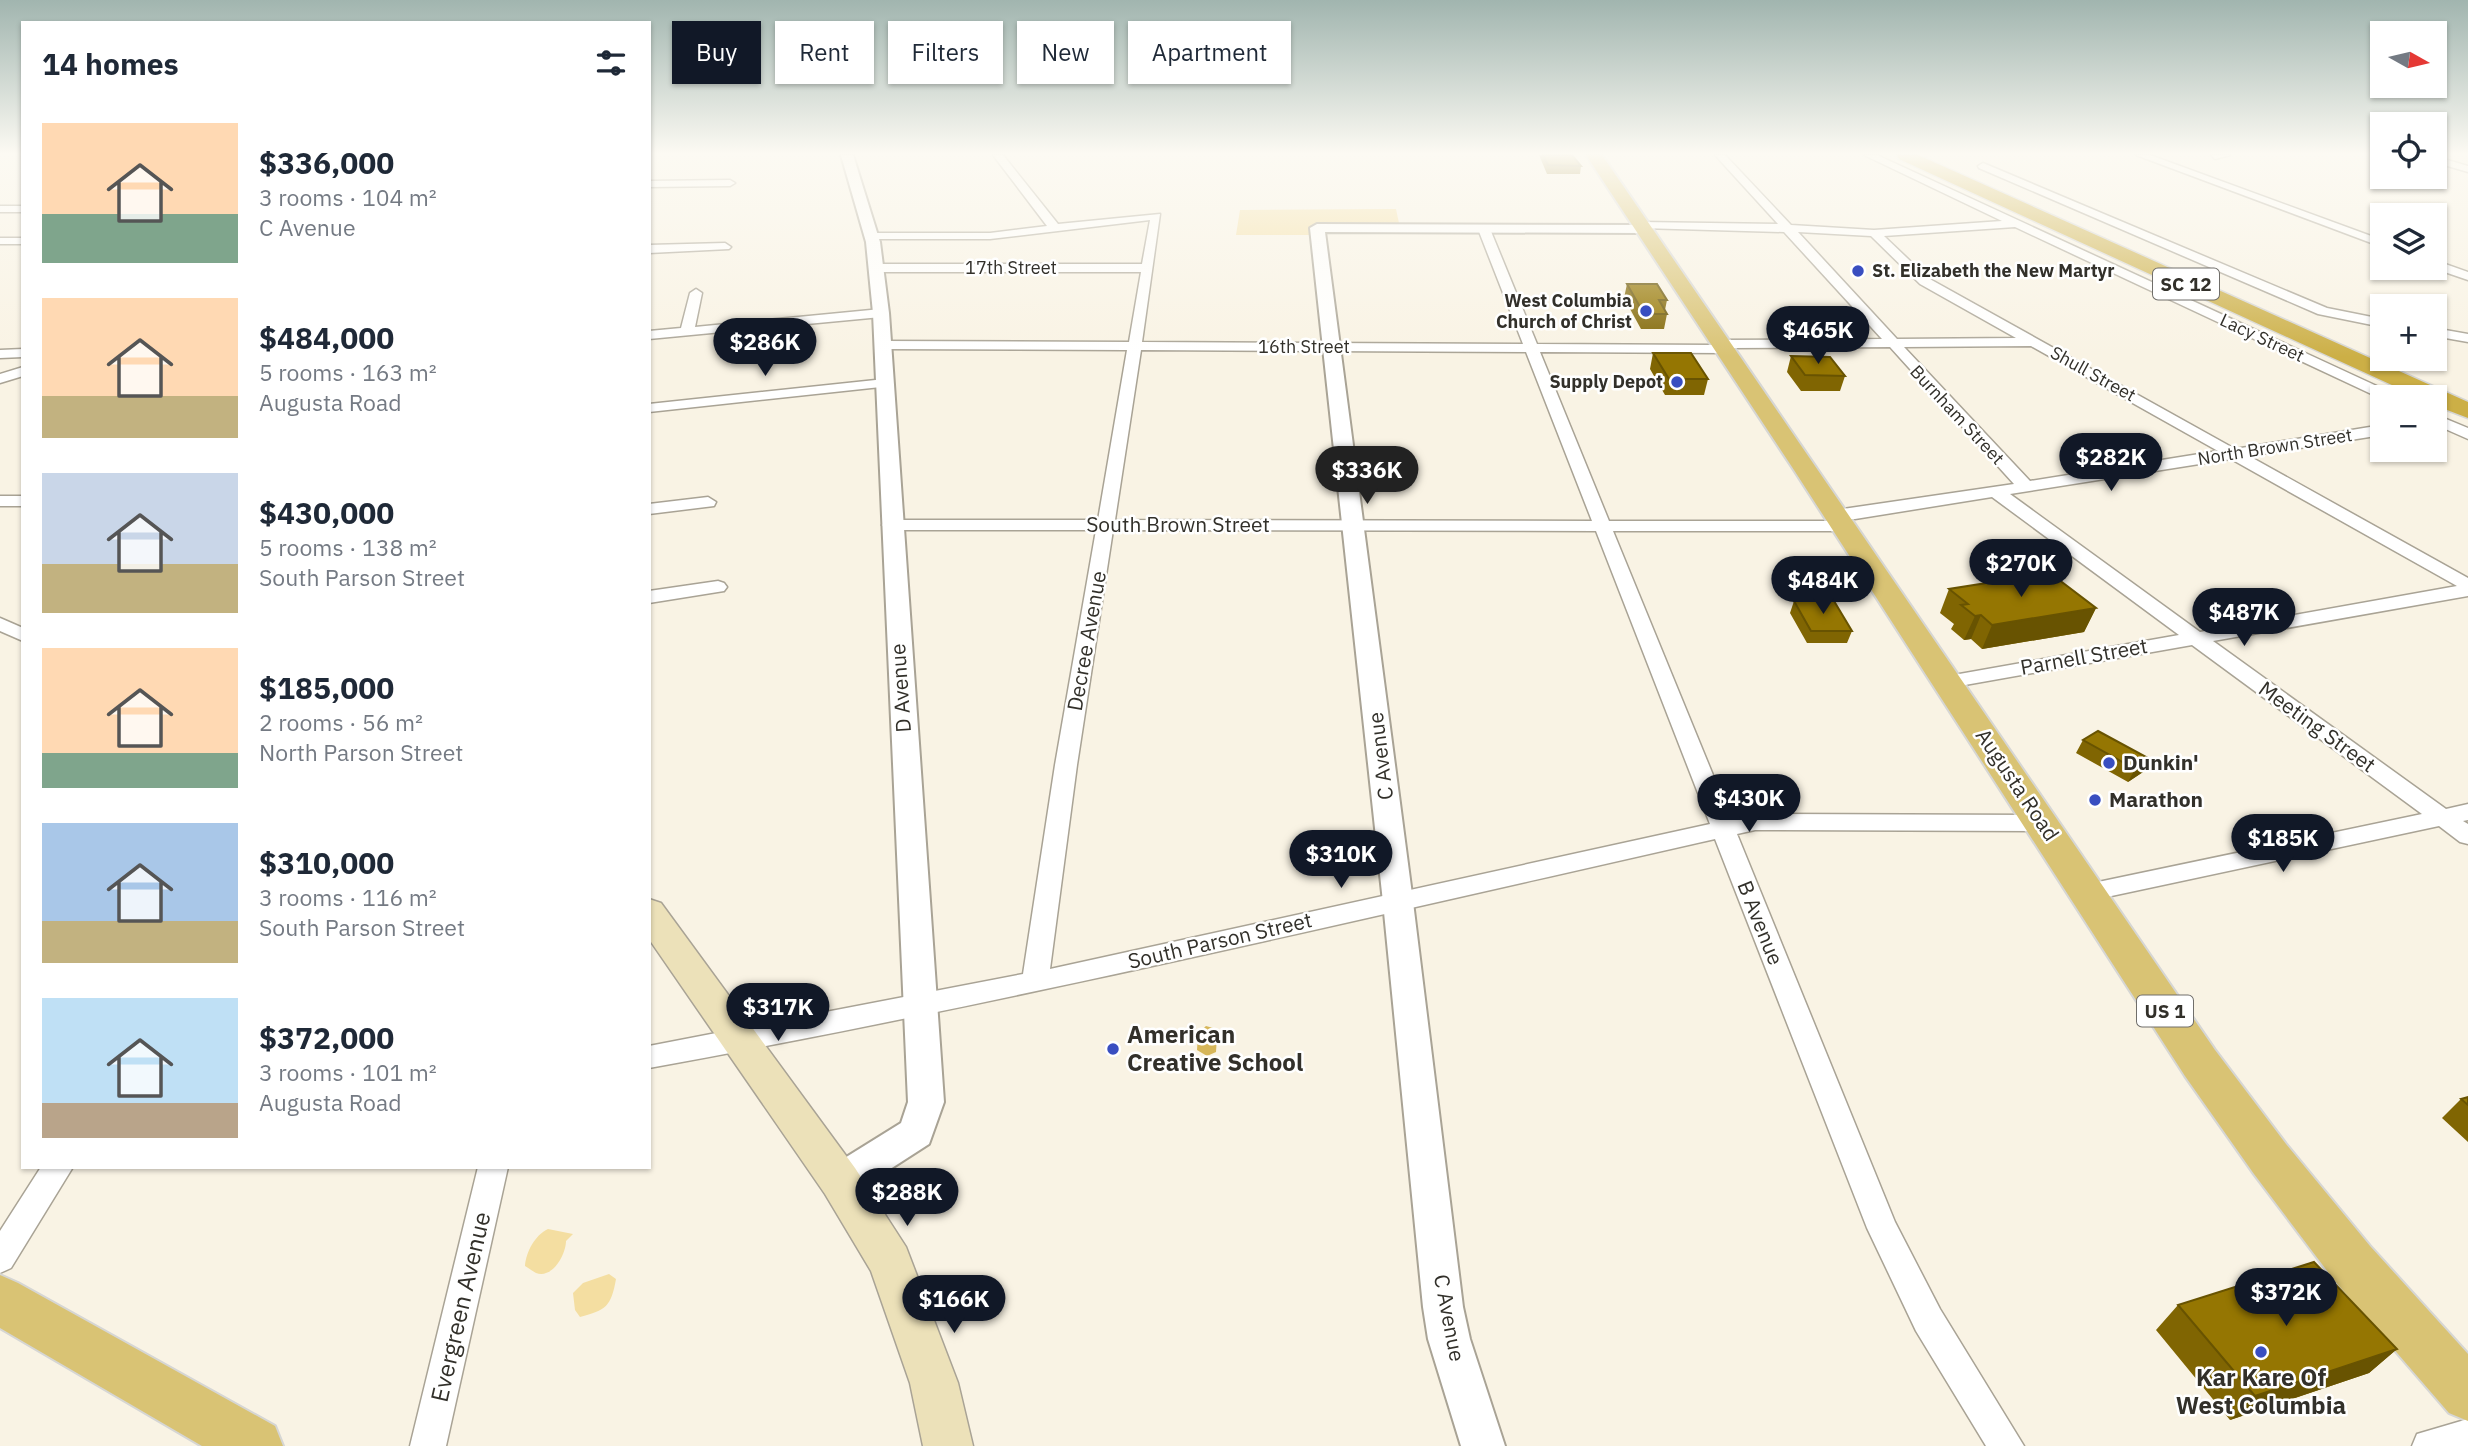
<!DOCTYPE html>
<html lang="en">
<head>
<meta charset="utf-8">
<style>
	body { margin:0; font-family:"IBM Plex Sans",sans-serif; background:#f2f2f3; color:#1f2937; height:100vh; display:flex; flex-direction:column; font-size:26px; white-space:nowrap }
	* { box-sizing:border-box; margin:0 }
	p { font-size:23px; color:#747a83 }
	.icon { flex:none; width:38px; height:38px; fill:none; stroke:currentColor; stroke-width:2; stroke-linecap:round; stroke-linejoin:round }
	.map { position:relative; flex:1; overflow:hidden }
	.panel { position:absolute; left:21px; top:21px; width:630px; height:1148px; display:flex; flex-direction:column; background:#fff; border-radius:0px; box-shadow:0 2px 5px #0004 }
	.panel>* { flex:none }
	.banner { position:absolute; left:672px; top:21px; width:665px; height:63px; display:flex; gap:14px }
	.needle { width:46px; rotate:98deg }
	.tools { position:absolute; left:2370px; top:21px; display:grid; gap:14px }
	.tools a { display:grid; place-items:center; width:77px; height:77px; border-radius:0px; background:#fff; box-shadow:0 2px 5px #0004; font-size:35px }
	.price { position:absolute; translate:-50% -60px; padding:0 16px; border-radius:24px; background:#111827; color:#fff; font-size:23px; line-height:46px; filter:drop-shadow(0 2px 4px #0008) }
	.price::after { content:''; position:absolute; left:50%; top:42px; width:21px; height:16px; margin-left:-10px; background:inherit; clip-path:polygon(0 0,100% 0,50% 100%) }
	.price.selected { background:#222; color:#fff }
	ul { padding:0; list-style:none }
	li { display:flex; align-items:center; gap:21px; height:175px; padding:0 21px }
	li span { display:grid; place-items:center; flex:none; width:196px; height:140px; border-radius:0px; color:#555 }
	li>.icon { margin-inline-start:auto }
	span .icon { width:84px; height:84px; fill:#fffc; stroke-width:1 }
	li b { font-size:30px }
	h2 { display:flex; justify-content:space-between; align-items:center; height:84px; padding:0 21px; font-size:30px }
	.pill { padding:0 24px; border-radius:0px; background:#fff; box-shadow:0 2px 5px #0004; font-size:24px; line-height:63px }
	.pill.selected { background:#111827; color:#fff }
	.map>svg:first-child { display:block }
	.green { fill:#f4dea1 }
	.water { fill:#d6b659 }
	.lines { fill:none; stroke-linecap:round; stroke-linejoin:round }
	.minor-casing { stroke:#a9a395; stroke-width:3 }
	.tertiary-casing { stroke:#a9a395; stroke-width:4 }
	.secondary-casing { stroke:#a9a395; stroke-width:3 }
	.primary-casing { stroke:#d6d6d4; stroke-width:4 }
	.trunk-casing { stroke:#d6d6d4; stroke-width:3 }
	.minor { fill:#fff; fill-rule:evenodd }
	.tertiary { fill:#fff; fill-rule:evenodd }
	.secondary { fill:#ece1b9; fill-rule:evenodd }
	.primary { fill:#d9c374; fill-rule:evenodd }
	.trunk { fill:#ccaf46; fill-rule:evenodd }
	.wall { fill:#806502 }
	.shaded-wall { fill:#685301 }
	.building { fill:#957602; stroke:#685301; stroke-width:2 }
	.poi-dot { fill:#394ec0; stroke:#fff; stroke-width:2.5 }
	.labels { text-anchor:middle; stroke-width:5; stroke-linejoin:round; paint-order:stroke }
	.far-street-label { font-size:18px; fill:#32302a; stroke:#fff }
	.far-poi-label { font-size:18px; font-weight:bold; fill:#32302a; stroke:#fff; text-anchor:end }
	.shield { fill:#fff; stroke:#706e6a; stroke-width:2 }
	.shield-label { font-size:19px; font-weight:bold; fill:#32302a }
	.street-label { font-size:21px; fill:#32302a; stroke:#fff }
	.poi-label { font-size:21px; font-weight:bold; fill:#32302a; stroke:#fff; text-anchor:start }
	.near-poi-label { font-size:24px; font-weight:bold; fill:#32302a; stroke:#fff; text-anchor:start }
	.near-street-label { font-size:24px; fill:#32302a; stroke:#fff }
</style>
</head>
<body>
<div class="map">
<svg width="2468" height="1446" viewBox="0 0 2468 1446">
	<rect width="100%" height="100%" fill="#f9f3e4"/>
	<path class="green" d="M 1396,209 L 1400,228 L 1318,228 L 1318,235 L 1236,235 L 1240,210 Z
		M 548,1229 L 573,1234 L 566,1241 C 566,1254 553,1279 536,1273 C 532,1271 529,1268 525,1266 C 526,1252 535,1235 548,1229 Z
		M 609,1274 L 616,1279 C 611,1307 606,1310 580,1317 L 575,1310 L 573,1293 L 583,1283 Z"/>
	<path class="water" d="M 1206,1026 L 1213,1028 L 1217,1035 L 1216,1052 L 1207,1056 L 1197,1050 L 1198,1033 Z"/>
	<g class="lines">
		<g class="minor-casing">
			<path id="minor" d="M 993,155 L 1003,155 L 1058,224 L 1160,214 L 1142,342 L 1523,344 L 1478,229 L 1484,226 L 1490,229 L 1537,344 L 1715,345 L 1721,340 L 1882,339 L 1784,232 L 1641,228 L 1635,225 L 1641,222 L 1778,224 L 1715,155 L 1725,155 L 1791,225 L 1874,230 L 2002,221 L 1864,155 L 1877,155 L 2394,394 L 2396,397 L 2382,399 L 2015,227 L 1884,236 L 1928,278 L 2235,449 L 2382,425 L 2382,435 L 2249,456 L 2468,578 L 2468,596 L 2213,641 L 2446,809 L 2468,804 L 2468,820 L 2463,821 L 2468,824 L 2468,844 L 2460,842 L 2439,826 L 2088,901 L 2079,898 L 2076,892 L 2079,886 L 2422,814 L 2192,645 L 1948,688 L 1941,686 L 1938,682 L 1941,678 L 1948,676 L 2179,635 L 1992,497 L 1855,519 L 1830,519 L 1828,515 L 1836,510 L 2014,484 L 1890,347 L 1731,348 L 1730,352 L 1725,353 L 1540,352 L 1609,521 L 1844,521 L 1853,526 L 1844,531 L 1613,531 L 1731,819 L 1755,814 L 2042,815 L 2050,817 L 2053,823 L 2050,829 L 2042,831 L 1755,830 L 1737,834 L 1895,1222 L 1940,1309 L 2024,1446 L 1986,1446 L 1916,1331 L 1867,1228 L 1715,839 C 1361,919 1007,1003 649,1068 L 649,1046 L 1023,974 L 1055,765 L 1096,530 L 891,530 L 882,525 L 891,520 L 1098,520 L 1127,350 L 883,349 L 876,345 L 883,341 L 1129,342 L 1141,272 L 876,272 L 870,268 L 876,264 L 1142,264 L 1150,220 L 990,239 L 872,239 L 866,236 L 872,233 L 990,233 L 1047,226 ZM 1798,232 L 1871,236 L 1920,284 L 2016,338 L 1897,339 ZM 2031,346 L 2218,451 L 2030,481 L 1904,347 ZM 1141,350 L 1526,352 L 1592,521 L 1115,520 ZM 2231,459 L 2457,586 L 2200,632 L 2010,494 ZM 1113,530 L 1596,531 L 1710,824 L 1050,969 L 1077,765 Z
				M 2136,155 L 2150,155 L 2382,240 L 2382,247 Z
				M 2211,155 L 2230,155 L 2215,159 Z
				M 2434,156 L 2468,166 L 2468,172 L 2434,162 Z
				M 1983,163 L 2327,308 L 2382,319 L 2382,327 L 2318,314 L 1979,168 L 1978,166 Z
				M 649,181 L 730,180 L 735,183 L 730,186 L 649,187 Z
				M 0,206 L 23,206 L 23,212 L 0,212 Z
				M 0,238 L 23,238 L 23,244 L 0,244 Z
				M 725,243 L 731,247 L 729,249 L 649,253 L 649,245 Z
				M 2434,260 L 2468,272 L 2468,280 L 2433,268 Z
				M 696,289 L 702,293 L 695,327 L 881,309 L 888,313 L 881,317 L 649,339 L 649,331 L 681,328 L 690,293 Z
				M 2434,328 L 2468,334 L 2468,342 L 2434,336 Z
				M 23,349 L 23,357 L 0,358 L 0,350 Z
				M 23,367 L 23,376 L 0,383 L 0,374 Z
				M 885,379 L 892,383 L 890,386 L 649,412 L 649,404 Z
				M 2434,414 L 2468,428 L 2468,439 L 2434,424 Z
				M 0,496 L 23,496 L 23,506 L 0,506 Z
				M 708,497 L 716,502 L 714,506 L 649,514 L 649,504 Z
				M 718,581 L 724,583 L 727,587 L 724,591 L 649,603 L 649,591 Z
				M 0,618 L 23,628 L 23,641 L 0,631 Z
				M 41,1167 L 73,1167 L 11,1268 L 0,1273 L 0,1231 Z
				M 478,1167 L 508,1167 L 446,1446 L 410,1446 Z
				M 2468,1419 L 2468,1446 L 2412,1446 L 2417,1434 Z"/>
		</g>
		<g class="tertiary-casing">
			<path id="tertiary" d="M 841,155 L 853,155 L 880,242 L 889,313 L 944,1102 L 929,1144 L 853,1193 L 840,1198 L 827,1193 L 821,1181 L 827,1169 L 901,1123 L 908,1102 L 873,313 L 866,242 Z
				M 1317,224 L 1644,225 L 1651,229 L 1644,233 L 1325,232 L 1413,902 L 1463,1307 L 1470,1339 L 1505,1446 L 1461,1446 L 1428,1339 L 1423,1307 L 1383,902 L 1310,228 Z"/>
		</g>
		<g class="secondary-casing">
			<path id="secondary" d="M 649,899 L 661,903 L 855,1168 L 906,1247 L 958,1383 L 973,1446 L 923,1446 L 910,1383 L 871,1271 L 825,1194 L 649,939 Z"/>
		</g>
		<g class="primary-casing">
			<path id="primary" d="M 1586,155 L 1602,155 L 2215,1050 L 2286,1144 L 2370,1246 L 2468,1354 L 2468,1421 L 2449,1413 L 2334,1280 L 2254,1174 L 2185,1076 L 1794,470 Z
				M 0,1275 L 18,1283 L 275,1426 L 283,1446 L 202,1446 L 0,1328 Z"/>
		</g>
		<g class="trunk-casing">
			<path id="trunk" d="M 1897,155 L 1918,155 L 2468,402 L 2468,418 L 2434,405 L 2434,397 L 2418,397 L 1899,159 Z"/>
		</g>
		<use href="#minor" class="minor"/>
		<use href="#tertiary" class="tertiary"/>
		<use href="#secondary" class="secondary"/>
		<use href="#primary" class="primary"/>
		<use href="#trunk" class="trunk"/>
	</g>
	<path class="wall" d="M 1539,155 L 1572,155 L 1581,166 L 1580,174 L 1547,174 Z
		M 1627,284 L 1667,300 L 1665,310 L 1667,314 L 1664,329 L 1641,329 L 1624,298 Z
		M 1653,353 L 1708,379 L 1704,395 L 1665,395 L 1650,369 Z
		M 1791,356 L 1845,376 L 1840,391 L 1801,391 L 1787,372 Z
		M 1949,589 L 2096,608 L 2084,632 L 1982,649 L 1971,639 L 1964,640 L 1951,629 L 1954,624 L 1940,613 Z
		M 1794,601 L 1852,631 L 1847,643 L 1807,643 L 1790,613 Z
		M 2083,740 L 2150,759 L 2143,772 L 2128,782 L 2076,753 Z
		M 2468,1097 L 2468,1142 L 2442,1118 L 2461,1099 Z
		M 2178,1305 L 2397,1349 L 2369,1373 L 2230,1420 L 2156,1330 Z"/>
	<path class="shaded-wall" d="M 2096,608 L 2084,632 L 1982,649 L 1992,625 Z
		M 1981,615 L 1971,639 L 1964,640 L 1975,616 Z
		M 2150,759 L 2143,772 L 2128,782 L 2135,769 Z
		M 2397,1349 L 2369,1373 L 2230,1420 L 2255,1396 Z"/>
	<path class="building" d="M 1543,155 L 1572,155 L 1581,166 L 1548,165 Z
		M 1627,284 L 1657,284 L 1667,300 L 1659,300 L 1667,314 L 1644,314 Z
		M 1653,353 L 1691,353 L 1708,379 L 1669,379 Z
		M 1791,356 L 1830,357 L 1845,376 L 1805,375 Z
		M 2050,573 L 2096,608 L 1992,625 L 1981,615 L 1975,616 L 1961,605 L 1968,604 L 1949,589 Z
		M 1794,601 L 1834,601 L 1852,631 L 1811,631 Z
		M 2098,731 L 2150,759 L 2135,769 L 2083,740 Z
		M 2468,1097 L 2468,1105 L 2461,1099 Z
		M 2314,1262 L 2397,1349 L 2255,1396 L 2178,1305 Z"/>
	<linearGradient id="sky" x2="0" y2="1"><stop stop-color="#a1b5af"/><stop offset="0.43" stop-color="#fcfaf3"/><stop offset="1" stop-color="#fcfaf3" stop-opacity="0"/></linearGradient>
	<rect width="2468" height="357" fill="url(#sky)"/>
	<g class="poi-dot">
		<circle cx="1858" cy="271" r="7"/>
		<circle cx="1646" cy="311" r="7"/>
		<circle cx="1677" cy="382" r="7"/>
		<circle cx="2109" cy="763" r="7"/>
		<circle cx="2095" cy="800" r="7"/>
		<circle cx="1113" cy="1049" r="7"/>
		<circle cx="2261" cy="1352" r="7"/>
	</g>
	<g class="labels">
		<g class="far-street-label">
			<text x="1011" y="274">17th Street</text>
			<text transform="translate(2262 338) rotate(25)" y="6">Lacy Street</text>
			<text x="1304" y="353">16th Street</text>
			<text transform="translate(2093 374) rotate(29)" y="6">Shull Street</text>
			<text transform="translate(1957 415) rotate(47)" y="6">Burnham Street</text>
			<text transform="translate(2275 447) rotate(-9)" y="6">North Brown Street</text>
		</g>
		<g class="far-poi-label">
			<text x="1872" y="277" text-anchor="start">St. Elizabeth the New Martyr</text>
			<text x="1632" y="307">West Columbia<tspan x="1632" dy="21">Church of Christ</tspan></text>
			<text x="1663" y="388">Supply Depot</text>
		</g>
		<g class="shield">
			<rect x="2153" y="268.5" width="66" height="31" rx="5"/>
			<rect x="2137" y="995.5" width="56" height="31" rx="5"/>
		</g>
		<g class="shield-label">
			<text x="2186" y="291">SC 12</text>
			<text x="2165" y="1018">US 1</text>
		</g>
		<g class="street-label">
			<text x="1178" y="532">South Brown Street</text>
			<text transform="translate(1087 641) rotate(-80)" y="7">Decree Avenue</text>
			<text transform="translate(2084 657) rotate(-10)" y="7">Parnell Street</text>
			<text transform="translate(901 688) rotate(-94)" y="7">D Avenue</text>
			<text transform="translate(2317 727) rotate(36)" y="7">Meeting Street</text>
			<text transform="translate(1381 756) rotate(-97)" y="7">C Avenue</text>
			<text transform="translate(2017 785) rotate(56)" y="7">Augusta Road</text>
			<text transform="translate(1760 923) rotate(68)" y="7">B Avenue</text>
			<text transform="translate(1220 941) rotate(-13)" y="7">South Parson Street</text>
			<text transform="translate(1449 1318) rotate(79)" y="7">C Avenue</text>
		</g>
		<g class="poi-label">
			<text x="2123" y="770">Dunkin'</text>
			<text x="2109" y="807">Marathon</text>
		</g>
		<g class="near-poi-label">
			<text x="1127" y="1043">American<tspan x="1127" dy="28">Creative School</tspan></text>
			<text x="2261" y="1386" text-anchor="middle">Kar Kare Of<tspan x="2261" dy="28">West Columbia</tspan></text>
		</g>
		<g class="near-street-label">
			<text transform="translate(461 1307) rotate(-77)" y="8">Evergreen Avenue</text>
		</g>
	</g>
</svg>
<div class="tools">
<a><svg class="needle" viewBox="-14 -14 28 28"><path d="M0-13l5 13h-10z" fill="#e53935"/><path d="M0 13l5-13h-10z" fill="#747a83"/></svg></a>
<a><svg class="icon" aria-label="locate" viewBox="0 0 24 24"><circle cx="12" cy="12" r="6"/><path d="M12 2v4M12 18v4M2 12h4M18 12h4"/></svg></a>
<a><svg class="icon" aria-label="layers" viewBox="0 0 24 24"><path d="M12 4l9 5-9 5-9-5zM3 14l9 5 9-5"/></svg></a>
<a>+</a>
<a>−</a>
</div>
<b class="price" style="left:1818px;top:366px">$465K</b>
<b class="price" style="left:765px;top:378px">$286K</b>
<b class="price" style="left:2111px;top:493px">$282K</b>
<b class="price selected" style="left:1367px;top:506px">$336K</b>
<b class="price" style="left:2021px;top:599px">$270K</b>
<b class="price" style="left:1823px;top:616px">$484K</b>
<b class="price" style="left:2244px;top:648px">$487K</b>
<b class="price" style="left:1749px;top:834px">$430K</b>
<b class="price" style="left:2283px;top:874px">$185K</b>
<b class="price" style="left:1341px;top:890px">$310K</b>
<b class="price" style="left:778px;top:1043px">$317K</b>
<b class="price" style="left:907px;top:1228px">$288K</b>
<b class="price" style="left:2286px;top:1328px">$372K</b>
<b class="price" style="left:954px;top:1335px">$166K</b>
<div class="banner">
<a class="pill selected">Buy</a>
<a class="pill">Rent</a>
<a class="pill">Filters</a>
<a class="pill">New</a>
<a class="pill">Apartment</a>
</div>
<section class="panel">
<h2>14 homes<svg class="icon" aria-label="filters" viewBox="0 0 24 24"><path d="M4 7h16M4 17h16"/><circle cx="9" cy="7" r="2"/><circle cx="15" cy="17" r="2"/></svg></h2>
<ul>
<li><span style="background:linear-gradient(#ffd9b3 65%,#7fa58c 0)"><svg class="icon" aria-label="home" viewBox="0 0 24 24"><path d="M3 11l9-7 9 7M6 9v11h12V9"/></svg></span><div><b>$336,000</b><p>3 rooms · 104 m²</p><p>C Avenue</p></div></li>
<li><span style="background:linear-gradient(#ffd9b3 70%,#c2b280 0)"><svg class="icon" aria-label="home" viewBox="0 0 24 24"><path d="M3 11l9-7 9 7M6 9v11h12V9"/></svg></span><div><b>$484,000</b><p>5 rooms · 163 m²</p><p>Augusta Road</p></div></li>
<li><span style="background:linear-gradient(#c9d6e8 65%,#c2b280 0)"><svg class="icon" aria-label="home" viewBox="0 0 24 24"><path d="M3 11l9-7 9 7M6 9v11h12V9"/></svg></span><div><b>$430,000</b><p>5 rooms · 138 m²</p><p>South Parson Street</p></div></li>
<li><span style="background:linear-gradient(#ffd9b3 75%,#7fa58c 0)"><svg class="icon" aria-label="home" viewBox="0 0 24 24"><path d="M3 11l9-7 9 7M6 9v11h12V9"/></svg></span><div><b>$185,000</b><p>2 rooms · 56 m²</p><p>North Parson Street</p></div></li>
<li><span style="background:linear-gradient(#a9c7e8 70%,#c2b280 0)"><svg class="icon" aria-label="home" viewBox="0 0 24 24"><path d="M3 11l9-7 9 7M6 9v11h12V9"/></svg></span><div><b>$310,000</b><p>3 rooms · 116 m²</p><p>South Parson Street</p></div></li>
<li><span style="background:linear-gradient(#bfe0f5 75%,#b9a48a 0)"><svg class="icon" aria-label="home" viewBox="0 0 24 24"><path d="M3 11l9-7 9 7M6 9v11h12V9"/></svg></span><div><b>$372,000</b><p>3 rooms · 101 m²</p><p>Augusta Road</p></div></li>
</ul>
</section>
</div>
</body>
</html>
